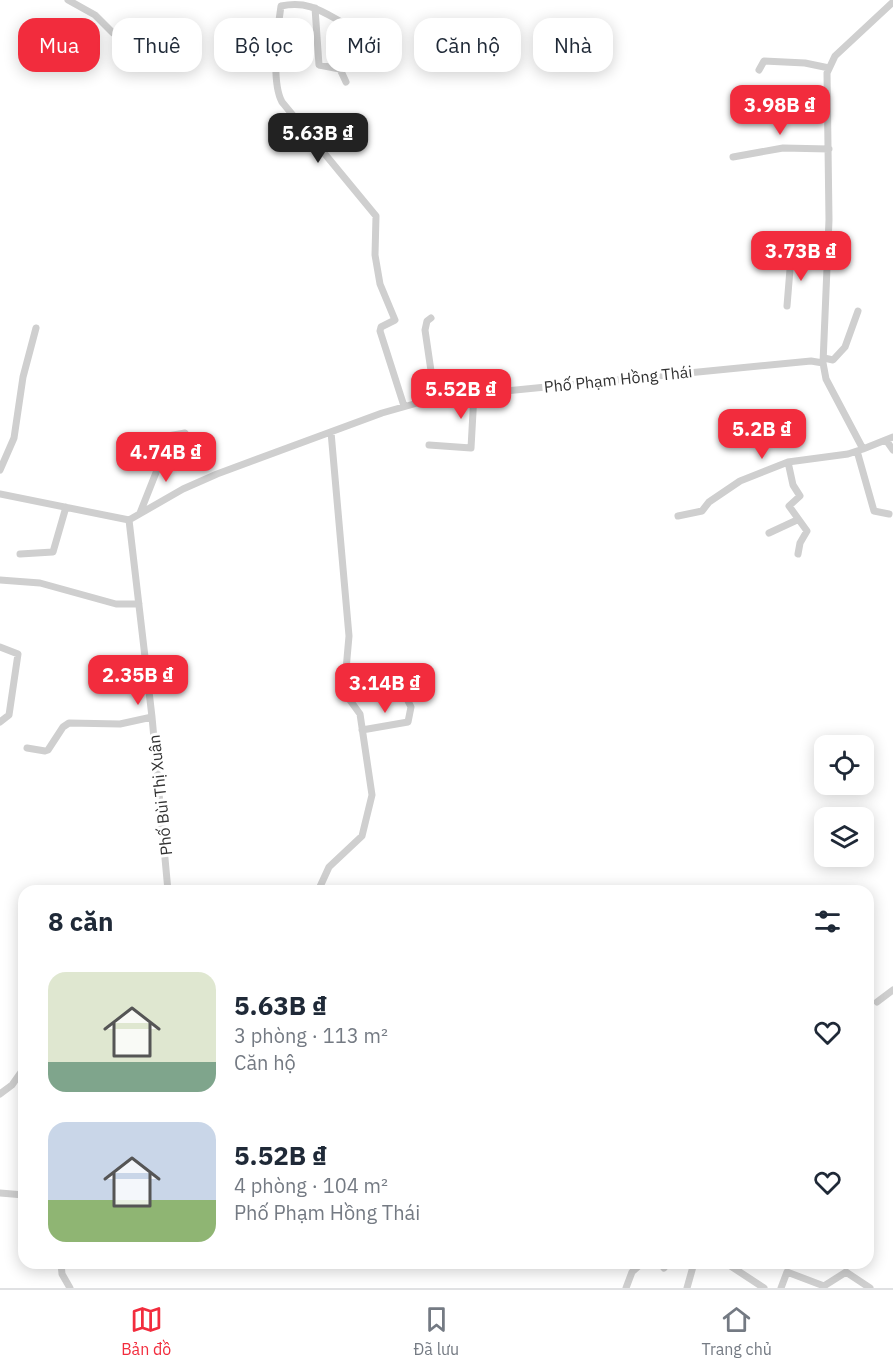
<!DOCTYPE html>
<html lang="vi">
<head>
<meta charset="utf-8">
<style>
	body { margin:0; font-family:"IBM Plex Sans",sans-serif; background:#f6f6f7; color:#1f2937; height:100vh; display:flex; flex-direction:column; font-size:22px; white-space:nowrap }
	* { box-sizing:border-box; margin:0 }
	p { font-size:20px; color:#747a83 }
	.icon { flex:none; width:33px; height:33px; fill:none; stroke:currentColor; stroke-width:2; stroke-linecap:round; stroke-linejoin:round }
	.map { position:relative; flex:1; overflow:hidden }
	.details { position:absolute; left:18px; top:885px; width:856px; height:384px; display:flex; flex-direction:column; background:#fff; border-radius:18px; box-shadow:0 3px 15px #0003 }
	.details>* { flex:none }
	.top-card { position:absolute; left:18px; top:18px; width:858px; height:54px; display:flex; gap:12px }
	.tools { position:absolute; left:814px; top:735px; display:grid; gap:12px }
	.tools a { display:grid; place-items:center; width:60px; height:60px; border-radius:12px; background:#fff; box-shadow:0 3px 15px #0003; font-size:30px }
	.price { position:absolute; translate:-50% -51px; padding:0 14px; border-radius:12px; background:#f22c3d; color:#fff; font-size:20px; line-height:39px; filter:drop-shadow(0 2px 3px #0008) }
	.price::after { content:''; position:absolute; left:50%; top:36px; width:18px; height:14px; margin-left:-9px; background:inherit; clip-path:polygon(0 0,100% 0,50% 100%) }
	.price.selected { background:#222; color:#fff }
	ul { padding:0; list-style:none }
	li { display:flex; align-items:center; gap:18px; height:150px; padding:0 30px }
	li span { display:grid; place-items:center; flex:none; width:168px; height:120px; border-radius:18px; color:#555 }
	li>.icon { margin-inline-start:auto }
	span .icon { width:72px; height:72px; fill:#fffc; stroke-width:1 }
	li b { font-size:26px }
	h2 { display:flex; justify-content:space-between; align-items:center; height:72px; padding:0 30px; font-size:26px }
	.pill { padding:0 21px; border-radius:18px; background:#fff; box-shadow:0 3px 15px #0003; font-size:21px; line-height:54px }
	.pill.selected { background:#f22c3d; color:#fff }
	.tabs { display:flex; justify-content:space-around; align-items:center; height:84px; border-top:2px solid #e0e1e3; background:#fff; font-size:16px; color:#747a83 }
	.tabs a { display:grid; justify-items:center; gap:3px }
	.tabs .selected { color:#f22c3d }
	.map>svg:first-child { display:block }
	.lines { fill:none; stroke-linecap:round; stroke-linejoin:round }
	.minor { stroke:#cfcfcf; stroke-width:7 }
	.labels { text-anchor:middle; stroke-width:6; stroke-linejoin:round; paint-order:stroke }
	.street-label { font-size:16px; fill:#323232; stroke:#fff }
</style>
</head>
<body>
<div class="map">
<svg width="893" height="1288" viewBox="0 0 893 1288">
	<rect width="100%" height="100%" fill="#fff"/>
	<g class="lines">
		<path class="minor" d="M 68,0 L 95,15 L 113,33 L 131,34 L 143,57
			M 315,8 L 319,65 L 340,69 L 346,82
			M 350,41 L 347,25 C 324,13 310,0 281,6 C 277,29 271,82 282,102 L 376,216 L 375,255 L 380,284 L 395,320 L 381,327 L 380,331 L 404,406
			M 759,70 L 764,61 L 805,63 L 829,68
			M 733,157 L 783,148 L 829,149
			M 787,306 L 791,257 L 828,256
			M 431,318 L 427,321 L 425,330 L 435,398
			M 824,358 L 833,360 L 845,347 L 858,311
			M 823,363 L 829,220 L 827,73 L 835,56 L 893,2
			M 886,440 L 893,450
			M 429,445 L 471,448 L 474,394
			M 857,451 L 874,511 L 889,514
			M 788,462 L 793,485 L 800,496 L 789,506 L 807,531 L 800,543 L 798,554
			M 0,470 L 14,438 L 23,377 L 36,328
			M 0,494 L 129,520
			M 140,513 L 159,465 L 162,437 L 185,433 L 191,444
			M 678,516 L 702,511 L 709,502 L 740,481 L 788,462 L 848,454 L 863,449
			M 129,520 L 183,489 L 217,474 L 382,413 L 435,398 L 474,394 L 811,361 L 823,363 L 826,379 L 863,449 L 893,437
			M 129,520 L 152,717 L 168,891
			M 769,533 L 797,520
			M 20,554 L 53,552 L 66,507
			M 0,580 L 40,583 L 116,604 L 139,604
			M 0,647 L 18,654 L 9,715 L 0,722
			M 362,730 L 408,722 L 411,707 L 405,695
			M 27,748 L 45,751 L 48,750 L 63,727 L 69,723 L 120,724 L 152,717
			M 318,891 L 329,867 L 362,836 L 372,795 L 360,714 L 344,692 L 349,636 L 331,432
			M 877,1002 L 893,990
			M 0,1094 L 12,1085 L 24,1068
			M 0,1193 L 24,1195
			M 61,1263 L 62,1274 L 70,1288
			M 660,1263 L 664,1268
			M 726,1263 L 764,1288
			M 626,1288 L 632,1272 L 642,1263
			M 687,1288 L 694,1263
			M 781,1288 L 787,1272 L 824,1286 L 846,1272 L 870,1288"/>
	</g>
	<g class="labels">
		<g class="street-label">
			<text transform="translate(618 379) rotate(-6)" y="6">Phố Phạm Hồng Thái</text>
			<text transform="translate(160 795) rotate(-96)" y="6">Phố Bùi Thị Xuân</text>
		</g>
	</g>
</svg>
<div class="tools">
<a><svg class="icon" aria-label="locate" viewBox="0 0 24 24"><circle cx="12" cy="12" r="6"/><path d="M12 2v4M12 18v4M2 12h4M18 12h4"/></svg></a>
<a><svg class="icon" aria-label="layers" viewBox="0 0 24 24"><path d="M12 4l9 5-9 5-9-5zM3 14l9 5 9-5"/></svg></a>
</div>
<b class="price" style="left:780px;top:136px">3.98B ₫</b>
<b class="price selected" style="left:318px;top:164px">5.63B ₫</b>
<b class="price" style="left:801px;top:282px">3.73B ₫</b>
<b class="price" style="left:461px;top:420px">5.52B ₫</b>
<b class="price" style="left:762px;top:460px">5.2B ₫</b>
<b class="price" style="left:166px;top:483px">4.74B ₫</b>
<b class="price" style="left:138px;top:706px">2.35B ₫</b>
<b class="price" style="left:385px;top:714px">3.14B ₫</b>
<div class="top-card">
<a class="pill selected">Mua</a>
<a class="pill">Thuê</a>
<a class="pill">Bộ lọc</a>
<a class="pill">Mới</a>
<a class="pill">Căn hộ</a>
<a class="pill">Nhà</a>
</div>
<section class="details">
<h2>8 căn<svg class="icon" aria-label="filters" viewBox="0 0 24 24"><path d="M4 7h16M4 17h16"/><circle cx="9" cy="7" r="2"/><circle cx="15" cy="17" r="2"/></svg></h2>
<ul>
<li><span style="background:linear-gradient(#dfe7d0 75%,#7fa58c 0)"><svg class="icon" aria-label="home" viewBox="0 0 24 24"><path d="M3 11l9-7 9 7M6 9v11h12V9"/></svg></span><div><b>5.63B ₫</b><p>3 phòng · 113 m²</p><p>Căn hộ</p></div><svg class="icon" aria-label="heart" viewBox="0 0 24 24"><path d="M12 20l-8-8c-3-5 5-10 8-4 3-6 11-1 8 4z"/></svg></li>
<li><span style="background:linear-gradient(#c9d6e8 65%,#8fb573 0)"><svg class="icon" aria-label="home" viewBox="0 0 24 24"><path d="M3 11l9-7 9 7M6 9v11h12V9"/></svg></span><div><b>5.52B ₫</b><p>4 phòng · 104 m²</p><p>Phố Phạm Hồng Thái</p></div><svg class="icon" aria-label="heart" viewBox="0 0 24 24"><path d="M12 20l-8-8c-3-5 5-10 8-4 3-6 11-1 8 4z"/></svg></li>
</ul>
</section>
</div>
<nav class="tabs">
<a class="selected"><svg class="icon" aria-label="map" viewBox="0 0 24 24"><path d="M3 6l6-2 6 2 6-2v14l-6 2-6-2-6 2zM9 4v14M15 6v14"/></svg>Bản đồ</a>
<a><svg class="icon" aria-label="saved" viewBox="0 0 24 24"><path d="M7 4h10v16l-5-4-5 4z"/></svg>Đã lưu</a>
<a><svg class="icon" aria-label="home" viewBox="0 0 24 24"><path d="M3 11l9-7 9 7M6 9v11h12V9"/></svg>Trang chủ</a>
</nav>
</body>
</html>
